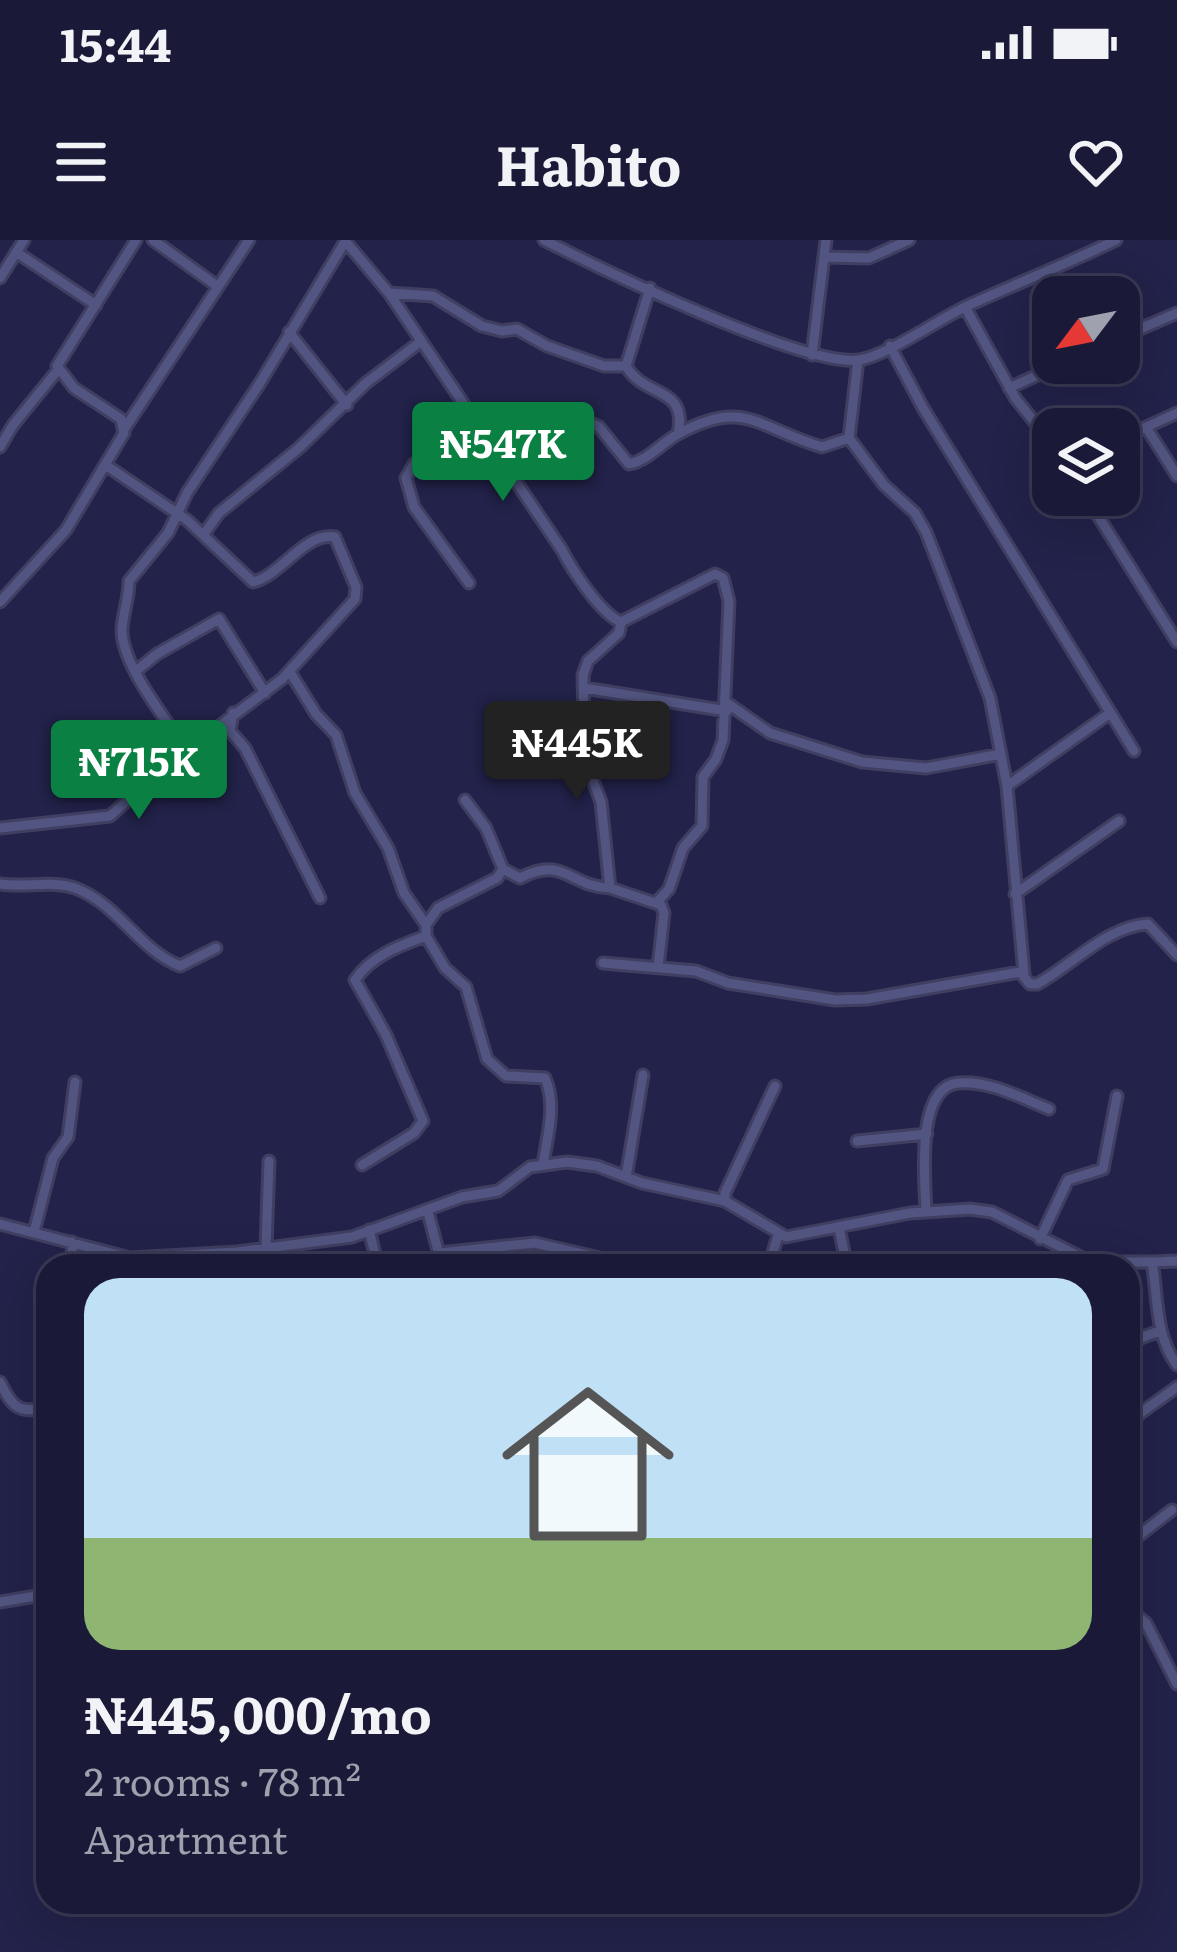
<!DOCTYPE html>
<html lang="en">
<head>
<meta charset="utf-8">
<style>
	body { margin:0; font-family:Literata,serif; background:#272743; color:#f1f3f6; height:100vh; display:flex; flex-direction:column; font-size:45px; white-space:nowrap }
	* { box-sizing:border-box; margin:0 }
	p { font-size:39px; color:#9fa1ae }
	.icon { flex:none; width:66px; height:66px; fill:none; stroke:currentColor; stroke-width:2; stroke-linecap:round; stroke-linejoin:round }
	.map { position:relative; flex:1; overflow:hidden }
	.side { position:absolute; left:36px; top:1014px; width:1104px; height:660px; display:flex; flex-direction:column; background:#1a1a38; border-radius:36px; box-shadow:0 12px 48px #0002,0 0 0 3px #383853 }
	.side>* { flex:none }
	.needle { width:78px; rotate:238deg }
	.fabs { position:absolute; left:1032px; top:36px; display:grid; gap:24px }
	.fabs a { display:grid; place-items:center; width:108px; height:108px; border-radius:24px; background:#1a1a38; box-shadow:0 12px 48px #0002,0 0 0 3px #383853; font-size:60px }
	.price { position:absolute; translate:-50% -102px; padding:0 27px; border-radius:12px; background:#0b8043; color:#fff; font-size:39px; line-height:78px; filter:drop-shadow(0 3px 6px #0008) }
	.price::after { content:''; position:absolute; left:50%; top:72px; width:36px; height:27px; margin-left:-18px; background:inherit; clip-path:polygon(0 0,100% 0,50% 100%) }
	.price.current { background:#222; color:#fff }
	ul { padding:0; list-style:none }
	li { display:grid; align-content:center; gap:24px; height:636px; padding:0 48px }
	li span { display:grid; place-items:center; height:372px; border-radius:36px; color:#555 }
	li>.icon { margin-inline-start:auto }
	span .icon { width:216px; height:216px; fill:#fffc; stroke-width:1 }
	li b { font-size:51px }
	.status { display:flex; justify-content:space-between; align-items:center; height:84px; padding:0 60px; background:#1a1a38; direction:ltr }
	.status svg { height:33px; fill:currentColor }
	header { display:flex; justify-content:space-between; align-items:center; height:156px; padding:0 48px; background:#1a1a38; font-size:54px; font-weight:700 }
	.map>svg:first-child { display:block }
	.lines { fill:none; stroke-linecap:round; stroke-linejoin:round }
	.minor-casing { stroke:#403e61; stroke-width:15 }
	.minor { stroke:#525581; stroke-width:9 }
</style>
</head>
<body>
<div class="status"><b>15:44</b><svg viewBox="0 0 49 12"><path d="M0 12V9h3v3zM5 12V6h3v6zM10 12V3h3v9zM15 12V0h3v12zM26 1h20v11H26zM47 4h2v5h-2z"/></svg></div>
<header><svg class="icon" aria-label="menu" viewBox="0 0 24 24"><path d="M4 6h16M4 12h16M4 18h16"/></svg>Habito<svg class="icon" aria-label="heart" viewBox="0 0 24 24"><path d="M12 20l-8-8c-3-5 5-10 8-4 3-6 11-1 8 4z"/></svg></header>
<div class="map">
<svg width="1177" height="1712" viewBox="0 0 1177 1712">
	<rect width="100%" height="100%" fill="#22224a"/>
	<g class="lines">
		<g class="minor-casing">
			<path id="minor" d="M 153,0 L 217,46
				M 544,0 C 601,29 804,127 859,120 C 886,116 938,80 965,67 C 1015,44 1067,24 1116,0
				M 346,2 L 389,53 L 562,310 C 572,330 601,374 621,382
				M 16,12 L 96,65
				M 824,17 L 869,18 L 909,0
				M 0,38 L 24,0
				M 389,53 L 433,56 L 482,86 L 502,91 L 517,89 L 547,106 L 604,126 L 626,126
				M 965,67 L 1016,159 L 1053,205
				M 289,92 L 347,165
				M 1119,98 L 1177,73
				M 890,106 L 923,168 L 1134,511
				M 812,115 L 826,0
				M 858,120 L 849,198 L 884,245 L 915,273 L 926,292 L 990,458 L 1007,546 L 1024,734
				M 626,126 C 645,159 688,145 678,194
				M 626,126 L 650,48
				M 1009,148 L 1064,123
				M 1146,187 L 1177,173
				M 125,188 L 249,0
				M 1119,200 L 1146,187 L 1177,236
				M 0,207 L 13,185 L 57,131
				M 502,223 L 583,179 L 599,187 L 629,224 C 649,220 660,204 678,194 C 745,157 759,189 822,207 L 849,198
				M 1085,255 L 1177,402
				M 204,294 L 219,273 L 299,208 L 366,143 L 420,102
				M 469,343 L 414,267 L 406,238 L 414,224 L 471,180
				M 0,362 L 66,290 L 124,193 L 121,179 L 74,148 L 57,126 L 136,0
				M 136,431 L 157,414 L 219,379 L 265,453
				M 290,432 L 316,474 L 336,495 L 355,553 L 388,608 L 404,653 L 426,685 L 426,696 C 399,706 371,716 355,740 L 386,795 L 423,881 L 414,893 L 362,925
				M 584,448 L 727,471
				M 727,463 L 770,493 L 862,522 L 926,528 L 1001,514
				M 233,473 L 230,491 L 245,508 L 320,658
				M 186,510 C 167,480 121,425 122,389 C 123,373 129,358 129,341 L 168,293 L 187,253 L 260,143 L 346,0
				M 1007,546 L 1110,473
				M 0,588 L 110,576 L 162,529 L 282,439 L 355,359 L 356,347 L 335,297 C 304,292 282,335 253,342 L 187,280 L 107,226
				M 503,629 L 520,638 C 564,615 570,647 610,648
				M 0,644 C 24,648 53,640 75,648 C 118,664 138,709 180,726 L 216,708
				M 1015,654 L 1119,581
				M 657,662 L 669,649 L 683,608 L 702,586 L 703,537 L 716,519 L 723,500 L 729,361 L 723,338 L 715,334 L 621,382 L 619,393 L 588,421 L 583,435 L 585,519 L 601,562 L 610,648 L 661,665 L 664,673 L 658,727
				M 426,685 L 438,668 L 497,638 L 503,629 L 486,588 L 465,560
				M 426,696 L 445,728 L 466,747 L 487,819 L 506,836 L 545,838 C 557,866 547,896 543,925
				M 603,723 L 696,731 L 728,743 L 835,760 L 867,759 L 1020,732 L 1030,744 L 1037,744 C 1071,726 1107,686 1148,684 L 1177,715
				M 857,901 L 927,894
				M 626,937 L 643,835
				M 725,961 L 725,953 L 775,846
				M 926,971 C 925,941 915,847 958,843 C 989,840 1021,858 1049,869
				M 428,972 L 442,1026
				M 0,984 L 130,1018 L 237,1012 L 352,997 L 462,957 L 498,951 L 530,927 L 567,922 L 597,926 L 642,943 L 725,961 L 786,997 L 910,973 L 970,969 L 992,972 L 1090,1022 L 1152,1022 C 1158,1058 1155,1096 1177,1125
				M 839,988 L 847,1026
				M 369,990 L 378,1026
				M 34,992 L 53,918 L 68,897 L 75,842
				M 1040,999 L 1068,940 L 1103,929 L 1117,856
				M 72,1002 L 73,1026
				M 439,1013 L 535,1003 L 634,1026
				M 1152,1022 L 1177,1021
				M 269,1026 L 266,1007 L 269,921
				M 769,1026 L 778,995
				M 1128,1103 L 1159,1091
				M 0,1142 C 13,1169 19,1173 48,1168
				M 1128,1182 L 1177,1147
				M 1128,1304 L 1172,1270
				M 0,1362 L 48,1354
				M 1128,1369 L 1146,1383 L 1177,1444"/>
		</g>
		<use href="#minor" class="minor"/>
	</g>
</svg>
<div class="fabs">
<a><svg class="needle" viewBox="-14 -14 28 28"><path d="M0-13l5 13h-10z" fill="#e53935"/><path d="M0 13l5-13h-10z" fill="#9fa1ae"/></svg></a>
<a><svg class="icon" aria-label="layers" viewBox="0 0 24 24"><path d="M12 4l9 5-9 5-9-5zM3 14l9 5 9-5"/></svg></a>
</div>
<b class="price" style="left:503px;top:264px">₦547K</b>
<b class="price current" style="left:577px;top:563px">₦445K</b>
<b class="price" style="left:139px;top:582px">₦715K</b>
<section class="side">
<ul>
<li><span style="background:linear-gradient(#bfe0f5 70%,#8fb573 0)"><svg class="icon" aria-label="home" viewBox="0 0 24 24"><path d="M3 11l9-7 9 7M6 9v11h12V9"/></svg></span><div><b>₦445,000/mo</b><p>2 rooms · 78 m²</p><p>Apartment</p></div></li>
</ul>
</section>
</div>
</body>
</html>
